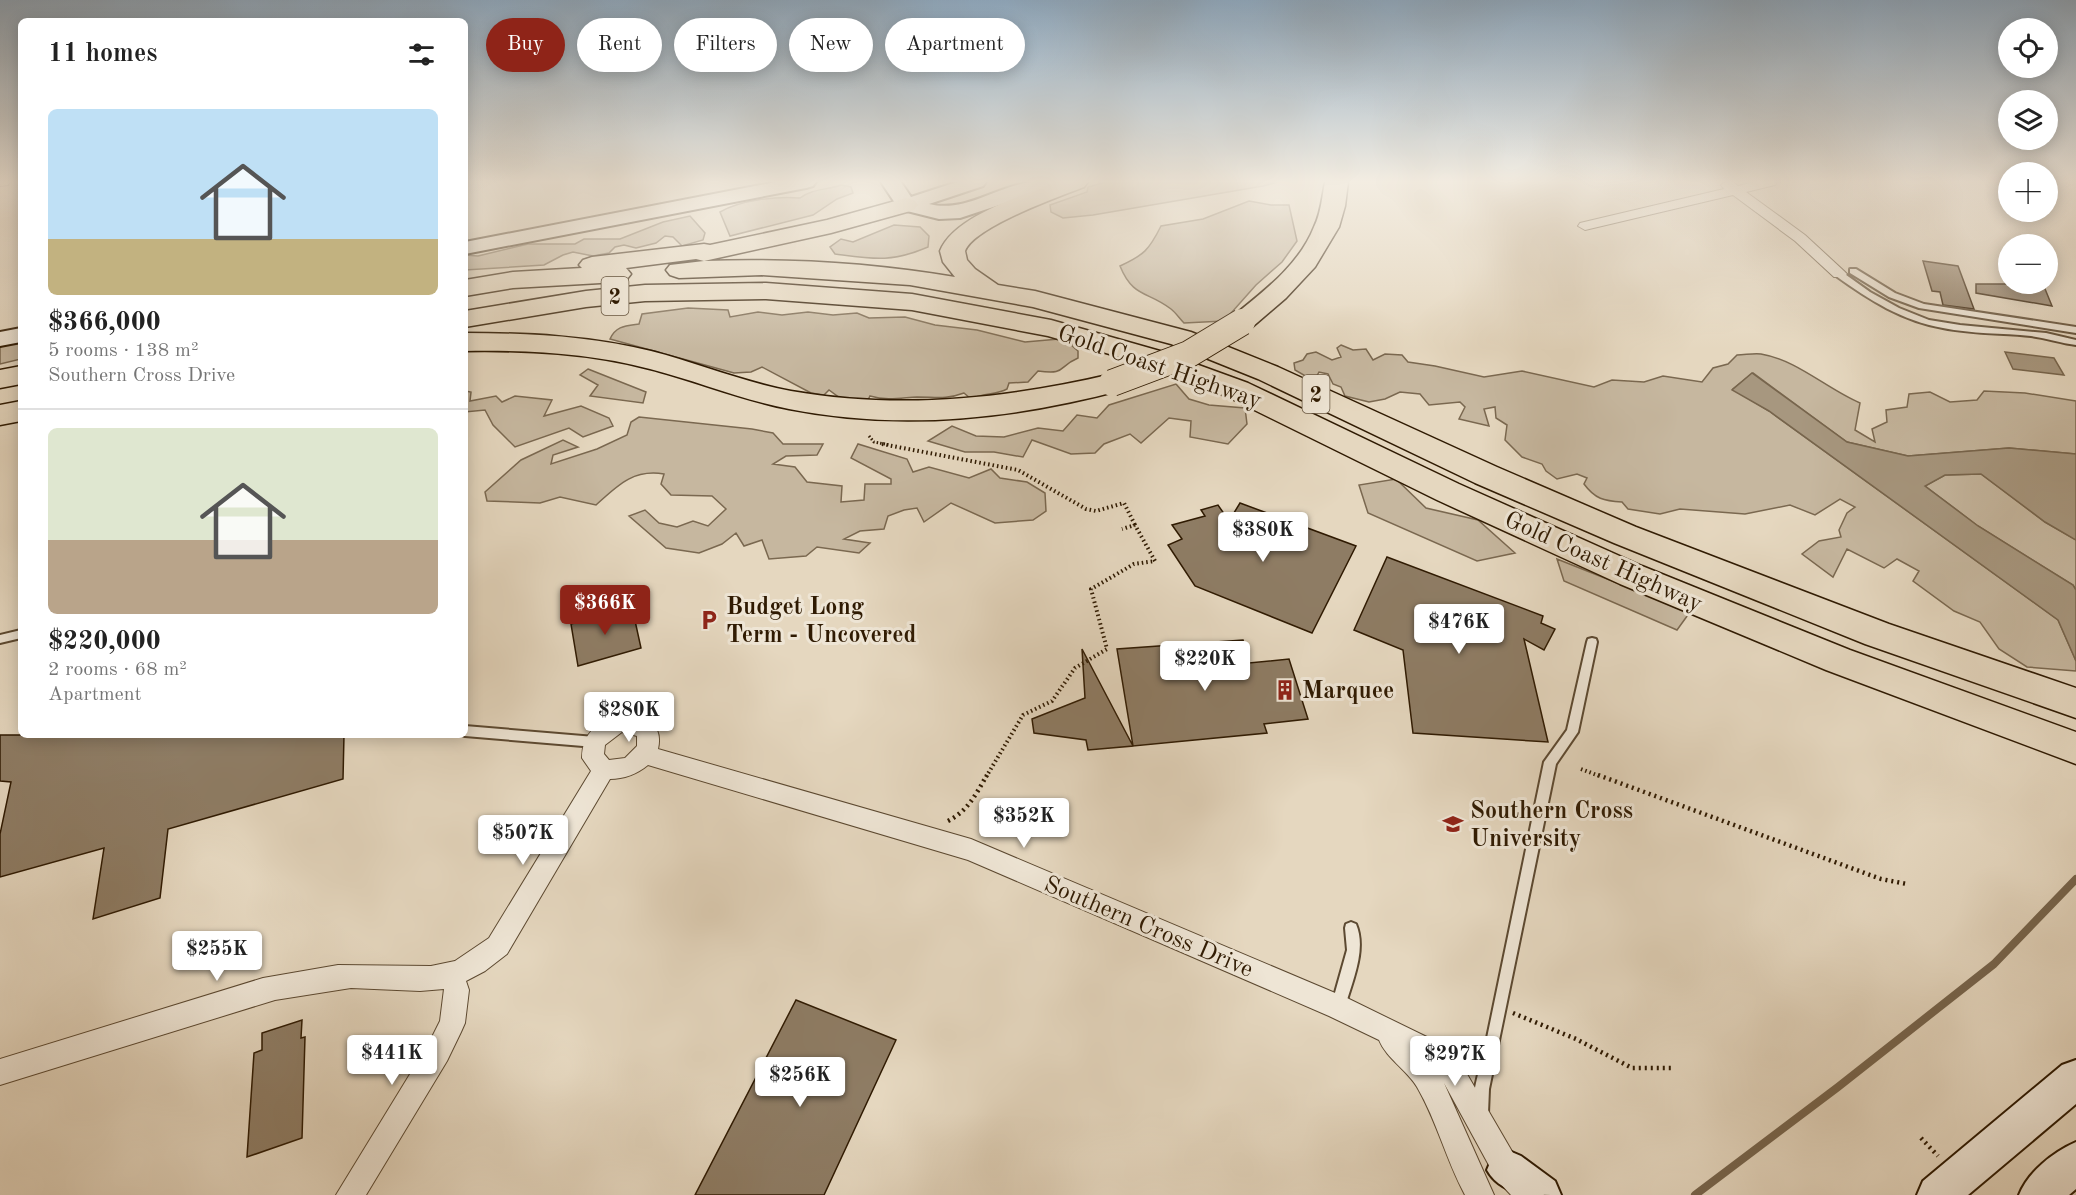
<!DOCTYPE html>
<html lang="en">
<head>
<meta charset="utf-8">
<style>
	body { margin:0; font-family:"Old Standard TT",serif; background:#f2f2f2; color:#222; height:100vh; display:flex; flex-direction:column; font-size:22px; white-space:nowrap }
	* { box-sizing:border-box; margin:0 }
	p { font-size:20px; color:#767676 }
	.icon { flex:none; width:33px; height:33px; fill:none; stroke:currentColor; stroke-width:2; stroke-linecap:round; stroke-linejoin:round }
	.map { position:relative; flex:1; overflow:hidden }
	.panel { position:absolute; left:18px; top:18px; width:450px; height:720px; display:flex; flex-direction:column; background:#fff; border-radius:9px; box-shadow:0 3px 15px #0003 }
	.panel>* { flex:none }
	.banner { position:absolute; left:486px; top:18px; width:570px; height:54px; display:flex; gap:12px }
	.tools { position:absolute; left:1998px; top:18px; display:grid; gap:12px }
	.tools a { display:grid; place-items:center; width:60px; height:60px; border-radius:50%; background:#fff; box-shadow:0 3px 15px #0003; font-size:30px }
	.price { position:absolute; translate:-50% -51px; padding:0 14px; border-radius:6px; background:#fff; color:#222; font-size:20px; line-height:39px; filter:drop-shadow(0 2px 3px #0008) }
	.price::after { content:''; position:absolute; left:50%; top:36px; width:18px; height:14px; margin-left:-9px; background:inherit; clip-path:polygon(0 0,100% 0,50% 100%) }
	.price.on { background:#8f2418; color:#fff }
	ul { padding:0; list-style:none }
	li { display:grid; align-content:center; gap:12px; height:318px; padding:0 30px }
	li+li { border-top:2px solid #e0e0e0 }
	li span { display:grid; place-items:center; height:186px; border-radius:9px; color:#555 }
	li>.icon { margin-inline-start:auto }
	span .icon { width:108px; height:108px; fill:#fffc; stroke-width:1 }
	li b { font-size:26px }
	h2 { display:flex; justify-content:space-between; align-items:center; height:72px; padding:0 30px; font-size:26px }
	.pill { padding:0 21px; border-radius:27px; background:#fff; box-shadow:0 3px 15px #0003; font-size:21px; line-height:54px }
	.pill.on { background:#8f2418; color:#fff }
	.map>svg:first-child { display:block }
	.green { fill:#c6b79f; stroke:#7a6850; stroke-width:1.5 }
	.water { fill:#a7977f; stroke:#77654d; stroke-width:1.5 }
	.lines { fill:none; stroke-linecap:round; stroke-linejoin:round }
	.stream { stroke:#77654d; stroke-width:8 }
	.building { fill:#8e7c64; stroke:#2f1a02; stroke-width:1.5 }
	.lane-casing { stroke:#5c4931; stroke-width:4 }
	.street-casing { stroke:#5c4931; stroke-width:2 }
	.secondary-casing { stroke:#2f1a02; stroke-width:4 }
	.highway-casing { stroke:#2f1a02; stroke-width:3 }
	.path-far2 { stroke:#2f1a02; stroke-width:3; stroke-dasharray:1.5 2; stroke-linecap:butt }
	.path-far1 { stroke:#2f1a02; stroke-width:4; stroke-dasharray:1.5 3; stroke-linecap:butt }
	.path { stroke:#2f1a02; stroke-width:4.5; stroke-dasharray:2 4; stroke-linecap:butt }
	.lane { fill:#eee5d5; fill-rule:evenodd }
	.street { fill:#eee5d5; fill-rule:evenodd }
	.secondary { fill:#eee5d5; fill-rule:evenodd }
	.highway { fill:#e5d7bf; fill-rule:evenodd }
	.highway-bridge-casing { stroke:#2f1a02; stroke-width:28; stroke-linecap:butt }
	.highway-bridge { stroke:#e5d7bf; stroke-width:26 }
	.labels { text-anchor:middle; stroke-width:6; stroke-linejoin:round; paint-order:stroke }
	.shield { fill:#eee5d5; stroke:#685741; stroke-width:1.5 }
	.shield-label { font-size:22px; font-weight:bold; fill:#2f1a02 }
	.street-label { font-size:24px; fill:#2f1a02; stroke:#eee5d5 }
	.poi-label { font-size:24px; font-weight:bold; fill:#2f1a02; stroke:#eee5d5; text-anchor:start }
</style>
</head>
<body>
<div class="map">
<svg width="2076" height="1195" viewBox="0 0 2076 1195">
	<rect width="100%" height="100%" fill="#e5d7bf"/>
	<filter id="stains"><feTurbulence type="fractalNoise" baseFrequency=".00333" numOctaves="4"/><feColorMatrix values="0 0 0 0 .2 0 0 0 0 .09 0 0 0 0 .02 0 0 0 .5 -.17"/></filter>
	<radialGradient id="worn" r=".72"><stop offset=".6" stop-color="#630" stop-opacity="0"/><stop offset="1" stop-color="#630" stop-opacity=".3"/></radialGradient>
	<path class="green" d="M 1106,182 L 1278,182 L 1263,186 L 1093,215 L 1063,218 L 1051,212 L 1050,205 L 1087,192 L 1088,187 Z
		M 841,185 L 851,187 L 853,193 L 837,199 L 813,215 L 730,236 L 720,212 C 740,200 777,196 800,198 C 811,189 827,190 841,185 Z
		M 1249,201 L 1271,205 L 1289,205 L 1297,241 L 1282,262 L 1256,285 L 1224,321 L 1184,323 C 1180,319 1176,313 1171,309 C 1148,291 1133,298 1120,266 C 1144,255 1149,250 1161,226 L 1203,219 Z
		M 690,216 L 705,233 L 703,240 L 682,246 L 673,237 L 665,236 L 656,243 L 636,248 L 624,245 L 615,247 L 609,253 L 593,256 L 573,252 L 563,255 L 544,265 L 465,270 L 465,255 L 478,256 L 528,244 L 575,244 L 584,239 L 620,239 L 663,222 Z
		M 894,225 L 920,227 L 929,236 L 928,247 C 891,263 873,259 835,254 L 830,247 L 841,239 L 853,242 Z
		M 688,308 L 728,310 L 730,317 L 758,312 L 782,315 L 808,312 L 833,315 L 857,313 L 869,318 L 905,317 L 935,325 L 977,330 L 1025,342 L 1059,339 L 1070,344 L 1078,351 L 1078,358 C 1057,367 1067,375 1038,371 L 1028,382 L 1009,383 L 1007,389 C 996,395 983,393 971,399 L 964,393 C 945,400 936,397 917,397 C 900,398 887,401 870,396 L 867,402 L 840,398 L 829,390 L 824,395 L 811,393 L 762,367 L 751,372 L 734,373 L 610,339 C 616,326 625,326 639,324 L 642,314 Z
		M 18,340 L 21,341 L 21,359 L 0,364 L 0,347 Z
		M 1341,345 L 1353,350 L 1366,349 L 1373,360 L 1385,354 L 1402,355 L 1408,362 L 1435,366 L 1484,377 L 1522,371 L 1594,387 L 1612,380 L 1644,382 L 1663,376 L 1702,382 L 1713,368 L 1728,364 L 1737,355 C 1745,355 1753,353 1761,354 C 1797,360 1827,389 1860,403 L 1855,430 L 1875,442 L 1872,429 L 1887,422 L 1886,410 L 1907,407 L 1909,394 L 1930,392 L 1950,402 L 1977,400 L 1984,391 L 2025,393 L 2076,401 L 2076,454 L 2009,448 L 1908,456 L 1847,442 L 1753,373 L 1733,389 L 1769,411 L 2058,620 L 2076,661 L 2076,671 L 2027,667 L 1999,649 L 1980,622 L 1954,611 L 1913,581 L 1919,571 L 1897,559 L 1884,568 L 1847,549 L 1833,577 L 1802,554 L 1819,541 L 1841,537 L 1839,530 L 1847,513 L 1855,507 L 1840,499 L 1815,515 L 1790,505 L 1745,514 L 1680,509 L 1660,514 L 1628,509 L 1622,502 C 1604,501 1595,499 1584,484 L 1587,478 L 1577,474 L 1557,479 L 1546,471 L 1542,464 L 1522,457 L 1505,440 L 1507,425 L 1496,418 L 1495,407 L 1484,409 L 1489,426 L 1459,419 L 1465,407 L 1460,402 L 1429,405 L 1420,394 L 1400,392 L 1385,399 L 1369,402 L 1345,396 L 1341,387 L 1333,384 L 1328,374 L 1319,372 L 1314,381 L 1295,370 L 1294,363 L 1303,360 L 1307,354 L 1316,352 L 1332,360 L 1341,357 L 1337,348 Z
		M 588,369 L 646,392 L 643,403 L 590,396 L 598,385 L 580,375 Z
		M 1176,384 L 1189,399 L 1209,405 L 1245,408 L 1247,424 L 1228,444 L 1190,437 L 1191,421 L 1169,418 L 1141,443 L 1130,434 L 1104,444 L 1095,453 L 1071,454 L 1032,440 L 1023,457 L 994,452 L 965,452 L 928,441 L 952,426 L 976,436 L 1004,437 L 1038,428 L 1063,431 L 1077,415 L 1097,418 L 1109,405 Z
		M 465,391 L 471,392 L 470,401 L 496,396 L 502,402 L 515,396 L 552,400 L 544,416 L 581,406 L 609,418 L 613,426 L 583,437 L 569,428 L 515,447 L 493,425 L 485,410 L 465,412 Z
		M 639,417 L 752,429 L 773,433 L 783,444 L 823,444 L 817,455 L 786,456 L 773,464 L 795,467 L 807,482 L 842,486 L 841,502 L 864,500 L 865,484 L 891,484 L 891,479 L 851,458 L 858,444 L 907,459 L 913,472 L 929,467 L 969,478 L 991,469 L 1000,478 L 1027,482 L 1045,493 L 1046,511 L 1033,520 L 995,523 L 951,503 L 924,522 L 917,508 L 904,510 L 888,516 L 884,529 L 860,531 L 844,539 L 870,543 L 859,553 L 817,547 L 806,556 L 769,559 L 762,540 L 744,546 L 736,533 L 722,544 L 699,553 L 666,548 L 629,516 L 645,510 L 659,523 L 677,527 L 693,521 L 708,526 L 726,509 L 712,496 L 671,495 L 661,484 L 664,474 C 633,469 618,485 596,505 L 560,497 L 540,503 L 487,501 L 485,492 L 521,460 L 563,440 L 578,447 L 553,455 L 551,464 L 597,449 L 627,435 L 631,422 Z
		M 1981,474 L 2045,522 L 2076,540 L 2076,590 L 2073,585 L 1978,526 L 1925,486 L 1945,475 Z
		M 1396,479 L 1426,508 L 1478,520 L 1515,553 L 1477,561 L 1368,513 L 1359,485 Z
		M 1557,559 L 1690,612 L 1677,630 L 1564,581 Z"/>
	<path class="water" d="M 2005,352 L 2054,358 L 2064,375 L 2013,369 Z
		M 1752,373 L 1847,442 L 1908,456 L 2009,448 L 2076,454 L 2076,540 L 2045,522 L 1981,474 L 1945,475 L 1925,486 L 1978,526 L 2073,585 L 2076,590 L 2076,661 L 2058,620 L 1769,411 L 1732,390 Z"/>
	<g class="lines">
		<path class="stream" d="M 1695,1195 L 1838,1087 L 1994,964 L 2076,879"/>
	</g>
	<path class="building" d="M 1923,261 L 1958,266 L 1974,309 L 1943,305 L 1940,292 L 1932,291 Z
		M 1976,284 L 2043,284 L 2052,306 L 1976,293 Z
		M 1240,503 L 1356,546 L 1312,633 L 1195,586 L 1168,545 L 1182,539 L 1172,525 L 1205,516 L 1201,510 L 1218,505 L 1229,521 Z
		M 1387,557 L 1543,616 L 1541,623 L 1555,629 L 1544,650 L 1524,639 L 1548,742 L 1413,733 L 1403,650 L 1354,630 Z
		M 632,607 L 641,648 L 578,666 L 571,624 Z
		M 1243,640 L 1249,663 L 1289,659 L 1308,719 L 1264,724 L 1267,733 L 1133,746 L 1117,649 Z
		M 1082,649 L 1133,746 L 1088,750 L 1086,740 L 1034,733 L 1032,719 L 1085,698 Z
		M 0,735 L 344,735 L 343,779 L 168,829 L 160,898 L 93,919 L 104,848 L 0,877 L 0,834 L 11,782 L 0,781 Z
		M 796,1000 L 896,1040 L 824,1195 L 695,1195 Z
		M 302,1020 L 301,1038 L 305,1037 L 302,1138 L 247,1157 L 254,1053 L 262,1050 L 262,1033 Z"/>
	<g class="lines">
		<g class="lane-casing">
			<path id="lane" d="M 1850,269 L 1856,269 L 1895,293 L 1924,304 L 2076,327 L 2076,333 L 1919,308 L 1889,297 L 1850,273 Z
				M 1836,272 L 1842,272 L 1870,292 L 1899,308 L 1929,320 L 1960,325 L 2046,333 L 2076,340 L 2076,345 C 2061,343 2046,338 2031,336 C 2002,333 1972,334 1943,328 C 1903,321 1869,300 1836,276 Z
				M 21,630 L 21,638 L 0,643 L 0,635 Z
				M 1592,638 L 1596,639 L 1597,642 L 1578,732 L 1556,764 L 1489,1089 L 1488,1113 L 1486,1118 L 1481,1120 L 1476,1118 C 1469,1101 1478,1076 1482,1059 L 1451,1080 L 1446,1078 L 1444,1073 L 1446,1068 L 1487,1038 L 1544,762 L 1567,730 L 1587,642 L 1588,639 Z
				M 465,726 L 595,737 L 599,738 L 601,742 L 599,746 L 595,747 L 465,736 L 462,735 L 465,735 Z
				M 1351,922 L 1356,924 C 1367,950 1352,981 1345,1007 L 1343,1012 L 1338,1014 L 1333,1012 L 1331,1007 L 1347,950 L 1345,928 L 1346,924 Z"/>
		</g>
		<g class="street-casing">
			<path id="street" d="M 0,182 L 10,182 L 8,185 L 0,186 Z
				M 1725,182 L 1733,182 L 1738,186 L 1754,182 L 1777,182 L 1775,185 L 1746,192 L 1805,235 L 1844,271 L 1847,274 L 1844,277 L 1834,277 L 1795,241 L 1733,195 L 1585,230 L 1578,226 L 1580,223 L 1724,189 L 1721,185 Z
				M 622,714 C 644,717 664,722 658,749 L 971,839 L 1347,998 L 1435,1041 L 1460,1062 L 1517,1160 L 1540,1185 L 1544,1195 L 1511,1195 L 1497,1180 L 1444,1083 L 1494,1195 L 1465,1195 C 1446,1160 1437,1121 1417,1087 C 1407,1070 1386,1058 1379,1040 L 1329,1016 L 968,860 L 648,765 C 637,774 624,779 610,779 L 507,954 L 485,971 L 466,981 L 469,990 L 465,1023 L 461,1032 L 447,1061 L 366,1195 L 336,1195 L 429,1043 L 440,1021 L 444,989 L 420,991 L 351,988 L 275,1000 L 0,1085 L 0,1059 L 263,978 L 338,965 L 431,966 L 455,961 L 489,938 L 591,771 L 582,758 C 582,732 599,721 622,714 ZM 622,732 L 637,736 L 637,746 L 625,758 L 609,760 L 604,754 L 605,745 Z"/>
		</g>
		<g class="secondary-casing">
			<path id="secondary" d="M 776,182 L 816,182 L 813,186 L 806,188 L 465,254 L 465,242 Z
				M 881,182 L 901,182 L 911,197 L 957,182 L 986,182 L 983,186 L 929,204 C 966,213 996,186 1032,182 C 1041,181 1052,181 1060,182 L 1057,186 L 960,218 L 939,219 L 899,209 Z
				M 21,328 L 21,342 L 0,346 L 0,332 Z
				M 2076,1060 L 2076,1104 L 1968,1195 L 1917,1195 L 1923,1181 L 2062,1065 Z
				M 2076,1142 L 2076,1189 L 2069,1195 L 2019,1195 C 2028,1172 2053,1152 2076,1142 Z
				M 1507,1150 L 1521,1156 L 1555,1181 L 1561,1195 C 1529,1195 1501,1195 1487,1170 L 1493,1156 Z"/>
		</g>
		<g class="highway-casing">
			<path id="highway" d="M 1056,182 L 1088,182 L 1084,187 C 1058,197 974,227 965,251 L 967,260 L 975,269 L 998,285 L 1035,291 L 1191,332 L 1278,367 L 1497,467 L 1636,527 L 1889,624 L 2076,688 L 2076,718 L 1865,644 L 1614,543 L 1475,483 L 1258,379 L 1171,344 L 1033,307 L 910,285 L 762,275 L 679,278 L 670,275 L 666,270 L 670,265 L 704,261 L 696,259 L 626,268 L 631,274 L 627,279 L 618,282 L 513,288 L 465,296 L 465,280 L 513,272 L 582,268 L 579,265 L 583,260 L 592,257 L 704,244 L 710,245 L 827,220 L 906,198 L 914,200 L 918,205 L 914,210 L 831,233 L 704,261 C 788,258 873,263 955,277 L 943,262 L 940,251 C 954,216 1022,196 1056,182 Z
				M 1325,182 L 1348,182 L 1345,206 L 1339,227 L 1315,267 L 1286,298 L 1251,328 L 1242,330 L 1233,328 L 1229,322 L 1233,316 C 1264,291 1299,265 1314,227 C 1321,213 1322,197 1325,182 Z
				M 766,283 L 912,294 L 1051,320 L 1160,351 L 1248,383 L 1459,484 L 1642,566 L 1850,650 L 2076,732 L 2076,764 L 1826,670 L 1620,584 L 1437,500 L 1228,397 L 1140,363 L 1048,336 L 912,310 L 766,299 L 645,301 L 586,307 L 465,327 L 465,311 L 586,291 L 645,285 Z
				M 465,333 C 528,333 590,336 651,351 C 698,363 743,382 791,391 C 899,410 1006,399 1112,374 L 1122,376 L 1126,383 L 1122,390 C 1014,419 900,431 789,409 C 742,400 697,381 650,369 C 589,353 527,350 465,351 Z
				M 21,366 L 21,384 L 0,388 L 0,370 Z
				M 21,401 L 21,421 L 0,425 L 0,405 Z"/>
		</g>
		<path class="path-far2" d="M 869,436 L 874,442 L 890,445"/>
		<path class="path-far1" d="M 882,444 L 1018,470 L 1086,509 L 1096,511 L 1124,503 L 1135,525
			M 1581,769 L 1602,777
			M 986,777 L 1023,715 L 1052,701 L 1075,668 L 1107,649 L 1091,589 L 1134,564 L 1155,561 L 1135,525 L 1122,529"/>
		<path class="path" d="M 1598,775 L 1881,879 L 1907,884
			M 948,821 C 968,811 976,794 987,775
			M 1513,1013 L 1576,1039 L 1632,1068 L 1672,1068
			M 1921,1138 L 1938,1156"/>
		<use href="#lane" class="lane"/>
		<use href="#street" class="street"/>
		<use href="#secondary" class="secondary"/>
		<use href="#highway" class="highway"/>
		<g class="highway-bridge-casing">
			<path id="highway-bridge" d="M 1112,383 L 1189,354 L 1242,322"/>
		</g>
		<use href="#highway-bridge" class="highway-bridge"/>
	</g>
	<linearGradient id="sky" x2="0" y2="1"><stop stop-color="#8ea8be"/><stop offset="0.52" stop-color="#f3ede2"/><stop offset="1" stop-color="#f3ede2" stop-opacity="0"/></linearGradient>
	<rect width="2076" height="349" fill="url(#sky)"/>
	<defs>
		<g id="parking-bare" transform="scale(1.62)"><path d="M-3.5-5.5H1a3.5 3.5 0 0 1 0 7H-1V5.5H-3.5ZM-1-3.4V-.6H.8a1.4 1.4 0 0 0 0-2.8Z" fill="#8f2418" stroke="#eee5d5" stroke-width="2.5" paint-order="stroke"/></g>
		<g id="building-bare" transform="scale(1.62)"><path d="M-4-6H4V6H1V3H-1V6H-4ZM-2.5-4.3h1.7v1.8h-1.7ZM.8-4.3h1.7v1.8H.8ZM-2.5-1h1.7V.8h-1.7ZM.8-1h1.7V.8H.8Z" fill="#8f2418" stroke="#eee5d5" stroke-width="2.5" paint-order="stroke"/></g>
		<g id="university-bare" transform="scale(1.62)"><path d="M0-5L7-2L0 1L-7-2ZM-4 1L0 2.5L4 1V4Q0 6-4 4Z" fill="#8f2418" stroke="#eee5d5" stroke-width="2.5" paint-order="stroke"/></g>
	</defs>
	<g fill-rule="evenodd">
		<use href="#parking-bare" x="709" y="620"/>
		<use href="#building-bare" x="1285" y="690"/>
		<use href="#university-bare" x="1453" y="824"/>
	</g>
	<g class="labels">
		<g class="shield">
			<rect x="601.5" y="277" width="27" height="38" rx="4.5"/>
			<rect x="1302.5" y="375" width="27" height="38" rx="4.5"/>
		</g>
		<g class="shield-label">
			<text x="615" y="304">2</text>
			<text x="1316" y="402">2</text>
		</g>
		<g class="street-label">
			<text transform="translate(1160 366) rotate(19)" y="8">Gold Coast Highway</text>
			<text transform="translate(1604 561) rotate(24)" y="8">Gold Coast Highway</text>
			<text transform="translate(1149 926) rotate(23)" y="8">Southern Cross Drive</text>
		</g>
		<g class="poi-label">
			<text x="726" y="614">Budget Long<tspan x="726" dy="28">Term - Uncovered</tspan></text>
			<text x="1302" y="698">Marquee</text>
			<text x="1470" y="818">Southern Cross<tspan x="1470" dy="28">University</tspan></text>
		</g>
	</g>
	<rect width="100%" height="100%" filter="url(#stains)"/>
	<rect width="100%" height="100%" fill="url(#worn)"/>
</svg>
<div class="tools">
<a><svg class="icon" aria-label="locate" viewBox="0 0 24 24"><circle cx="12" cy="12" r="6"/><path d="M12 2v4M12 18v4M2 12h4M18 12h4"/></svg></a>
<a><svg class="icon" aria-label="layers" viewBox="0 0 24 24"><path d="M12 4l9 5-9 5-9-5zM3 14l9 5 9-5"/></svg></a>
<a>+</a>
<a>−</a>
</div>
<b class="price" style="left:1263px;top:563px">$380K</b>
<b class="price on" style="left:605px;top:636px">$366K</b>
<b class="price" style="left:1459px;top:655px">$476K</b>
<b class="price" style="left:1205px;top:692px">$220K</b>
<b class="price" style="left:629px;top:743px">$280K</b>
<b class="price" style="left:1024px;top:849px">$352K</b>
<b class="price" style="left:523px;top:866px">$507K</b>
<b class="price" style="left:217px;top:982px">$255K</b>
<b class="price" style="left:392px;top:1086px">$441K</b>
<b class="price" style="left:1455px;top:1087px">$297K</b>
<b class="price" style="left:800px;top:1108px">$256K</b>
<div class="banner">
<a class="pill on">Buy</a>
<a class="pill">Rent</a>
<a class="pill">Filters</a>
<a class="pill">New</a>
<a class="pill">Apartment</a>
</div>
<section class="panel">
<h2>11 homes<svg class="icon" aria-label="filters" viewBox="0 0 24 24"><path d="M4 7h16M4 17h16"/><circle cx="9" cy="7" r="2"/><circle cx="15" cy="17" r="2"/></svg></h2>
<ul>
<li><span style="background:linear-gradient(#bfe0f5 70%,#c2b280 0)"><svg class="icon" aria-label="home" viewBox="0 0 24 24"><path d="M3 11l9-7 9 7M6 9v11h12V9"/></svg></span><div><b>$366,000</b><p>5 rooms · 138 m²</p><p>Southern Cross Drive</p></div></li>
<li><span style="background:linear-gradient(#dfe7d0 60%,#b9a48a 0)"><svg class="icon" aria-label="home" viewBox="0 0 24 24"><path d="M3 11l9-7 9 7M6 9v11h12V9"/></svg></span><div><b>$220,000</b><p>2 rooms · 68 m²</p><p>Apartment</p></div></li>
</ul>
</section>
</div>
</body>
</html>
